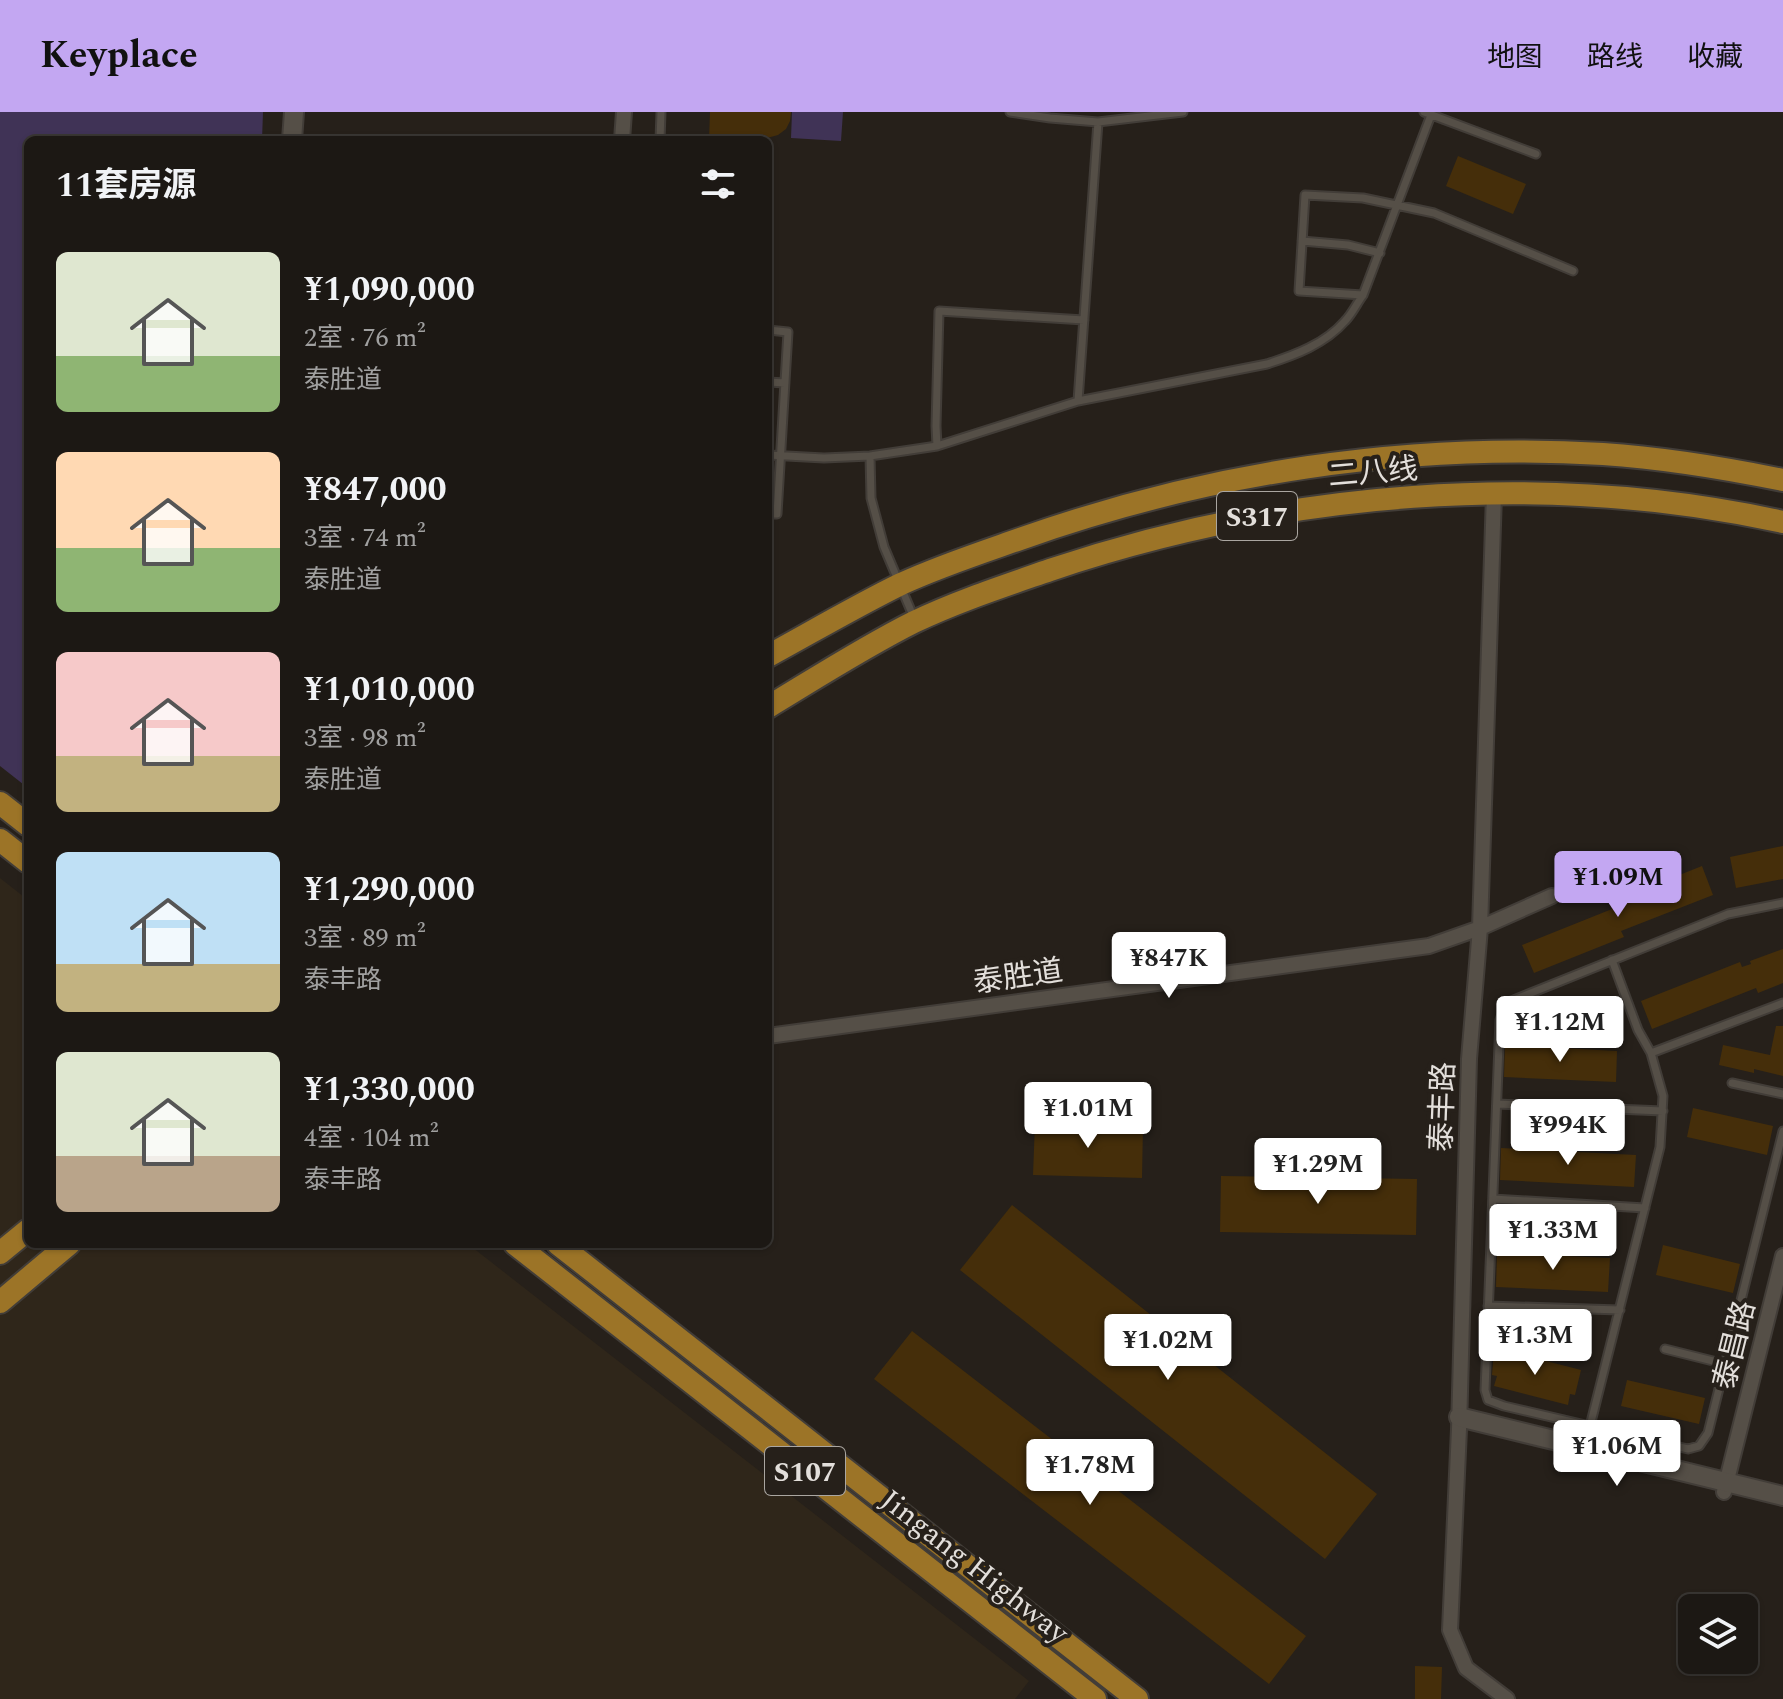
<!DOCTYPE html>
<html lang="zh">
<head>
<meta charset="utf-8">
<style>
	body { margin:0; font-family:Spectral,"Noto Sans SC",serif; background:#292522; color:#f1f3f6; height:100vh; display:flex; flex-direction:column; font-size:30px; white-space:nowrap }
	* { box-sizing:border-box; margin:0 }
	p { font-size:26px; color:#a0a0a0 }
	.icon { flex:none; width:44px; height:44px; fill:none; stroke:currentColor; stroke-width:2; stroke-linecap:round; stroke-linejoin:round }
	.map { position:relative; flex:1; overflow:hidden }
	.drawer { position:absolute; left:24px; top:24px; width:748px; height:1112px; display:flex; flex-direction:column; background:#1c1814; border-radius:12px; box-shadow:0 2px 6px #0004,0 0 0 2px #3a3734 }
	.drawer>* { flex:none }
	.fabs { position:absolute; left:1678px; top:1482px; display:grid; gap:16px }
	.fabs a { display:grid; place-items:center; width:80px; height:80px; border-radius:12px; background:#1c1814; box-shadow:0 2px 6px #0004,0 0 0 2px #3a3734; font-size:40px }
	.price { position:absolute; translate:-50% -68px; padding:0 18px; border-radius:8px; background:#fff; color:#222; font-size:26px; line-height:52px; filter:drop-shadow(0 2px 4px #0008) }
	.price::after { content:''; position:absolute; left:50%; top:48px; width:24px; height:18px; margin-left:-12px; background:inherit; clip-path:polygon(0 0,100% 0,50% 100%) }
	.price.selected { background:#c3a7f2; color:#111 }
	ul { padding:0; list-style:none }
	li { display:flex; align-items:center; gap:24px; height:200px; padding:0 32px }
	li span { display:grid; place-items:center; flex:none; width:224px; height:160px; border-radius:12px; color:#555 }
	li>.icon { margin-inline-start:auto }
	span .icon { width:96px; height:96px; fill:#fffc; stroke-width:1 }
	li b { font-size:34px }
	h2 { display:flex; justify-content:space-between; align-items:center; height:96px; padding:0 32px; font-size:34px }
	header { display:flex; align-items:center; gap:48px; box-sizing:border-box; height:112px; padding:0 40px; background:#c3a7f2; color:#111 }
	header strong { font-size:38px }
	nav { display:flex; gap:44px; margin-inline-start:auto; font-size:28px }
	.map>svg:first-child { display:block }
	.built { fill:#2f261a }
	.green { fill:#403356 }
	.building { fill:#452e0a }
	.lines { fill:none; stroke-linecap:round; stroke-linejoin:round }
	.service-casing { stroke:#423d38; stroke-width:11 }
	.minor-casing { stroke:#423d38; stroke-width:18 }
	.tertiary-casing { stroke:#423d38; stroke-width:22 }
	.primary-casing { stroke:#423d38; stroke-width:26 }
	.service { stroke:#554f47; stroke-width:7 }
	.minor { stroke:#554f47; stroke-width:14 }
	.tertiary { stroke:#554f47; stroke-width:18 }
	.primary { stroke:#9c7427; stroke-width:22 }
	.labels { text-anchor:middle; stroke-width:8; stroke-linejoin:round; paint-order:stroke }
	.shield { fill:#26201a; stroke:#aaa6a1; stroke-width:2 }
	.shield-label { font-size:28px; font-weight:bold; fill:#e3dfdb }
	.street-label { font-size:30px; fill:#e3dfdb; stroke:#26201a }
</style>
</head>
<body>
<header>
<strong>Keyplace</strong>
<nav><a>地图</a><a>路线</a><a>收藏</a></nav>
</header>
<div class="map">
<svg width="1783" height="1587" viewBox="0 0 1783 1587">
	<rect width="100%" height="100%" fill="#26201a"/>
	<path class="built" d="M 0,766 L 28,788 L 28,1132 L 468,1132 L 1029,1569 L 1015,1587 L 0,1587 Z"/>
	<path class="green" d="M 0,0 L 263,0 L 262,28 L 28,28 L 28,676 L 0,654 Z
		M 792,0 L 843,0 L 841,29 L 791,26 Z"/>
	<path class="building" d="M 710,0 L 791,0 L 790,9 L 786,17 L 778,23 L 767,26 L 767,28 L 709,28 Z
		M 1458,44 L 1526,72 L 1513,102 L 1446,74 Z
		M 1783,734 L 1783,767 L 1736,776 L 1730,745 Z
		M 1702,754 L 1713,783 L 1621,819 L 1624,825 L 1534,861 L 1522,833 L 1612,797 L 1609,791 Z
		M 1783,837 L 1783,871 L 1758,881 L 1756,876 L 1652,917 L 1641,889 L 1740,850 L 1742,855 L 1751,852 L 1750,849 Z
		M 1776,914 L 1783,914 L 1783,964 L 1754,957 L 1754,961 L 1719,953 L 1723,933 L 1770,943 Z
		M 1505,933 L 1617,939 L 1616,970 L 1504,965 Z
		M 1693,996 L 1773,1014 L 1767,1043 L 1687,1025 Z
		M 1035,1011 L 1143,1013 L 1142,1066 L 1033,1063 Z
		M 1501,1036 L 1636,1043 L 1634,1075 L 1500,1068 Z
		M 1221,1064 L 1417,1067 L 1416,1123 L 1220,1120 Z
		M 1012,1093 L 1377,1382 L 1325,1447 L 960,1158 Z
		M 1663,1133 L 1740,1152 L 1733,1181 L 1656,1163 Z
		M 1497,1141 L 1610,1146 L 1608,1180 L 1496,1175 Z
		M 912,1219 L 1306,1524 L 1269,1572 L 874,1267 Z
		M 1496,1236 L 1581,1258 L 1575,1283 L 1570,1282 L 1568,1293 L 1494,1274 L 1497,1264 L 1492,1263 L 1493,1250 Z
		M 1627,1268 L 1705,1286 L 1699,1312 L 1621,1294 Z
		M 1415,1554 L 1442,1555 L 1441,1587 L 1415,1587 Z"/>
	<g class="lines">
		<g class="service-casing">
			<path id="service" d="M 1010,0 L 1050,6 L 1098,10 L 1183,0
				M 1424,0 L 1536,42
				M 660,28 L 661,0
				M 1302,129 L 1348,133 L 1380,141
				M 1363,183 L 1299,179 L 1305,83 L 1363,86 L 1434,101 L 1573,159
				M 768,218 L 788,220 L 777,402 L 768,402
				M 768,270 L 785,271
				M 1078,289 L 1098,10
				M 937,334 L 936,314 L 939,199 L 1084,208
				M 768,343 L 824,346 L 870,344 L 937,334 L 1078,289 L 1267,252 C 1295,243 1325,232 1345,209 C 1352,202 1357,191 1363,183 L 1431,3
				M 870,344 L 871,386 L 884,435 L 914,506
				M 1783,791 L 1728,802 L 1506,891 L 1500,908 L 1485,1278 L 1488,1288 L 1504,1294 L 1688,1337 L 1699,1334 L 1708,1321 L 1783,1019
				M 1651,941 L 1783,891
				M 1732,971 L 1783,982
				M 1497,992 L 1663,999
				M 1493,1087 L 1645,1096
				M 1488,1194 L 1620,1198
				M 1665,1237 L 1725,1252
				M 1582,1346 L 1660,1035 L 1663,984 L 1651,941 L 1638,918 L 1612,848"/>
		</g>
		<g class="minor-casing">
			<path id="minor" d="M 622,28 L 624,0
				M 1494,382 L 1480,816 L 1469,947 L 1459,1317 L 1450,1518 L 1466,1556 L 1507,1587
				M 768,924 L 1429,834 L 1480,816 L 1552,784
				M 1724,1380 L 1783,1144"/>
		</g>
		<g class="tertiary-casing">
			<path id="tertiary" d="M 292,28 L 294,0
				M 1459,1305 L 1783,1384"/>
		</g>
		<g class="primary-casing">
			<path id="primary" d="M 768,544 C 812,520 856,494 901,472 C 940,454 980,441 1020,427 C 1206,361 1406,330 1603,342 C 1663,346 1724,356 1783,368
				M 768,595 C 816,566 864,535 914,510 C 958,489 1004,474 1050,458 C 1282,380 1542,357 1783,410
				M 0,691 L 28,713
				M 0,728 L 28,750
				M 515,1132 L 1095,1587
				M 558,1132 L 1137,1587
				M 0,1141 L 28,1118
				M 0,1190 L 69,1132"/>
		</g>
		<use href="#service" class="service"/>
		<use href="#minor" class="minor"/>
		<use href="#tertiary" class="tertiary"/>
		<use href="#primary" class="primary"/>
	</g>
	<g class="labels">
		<g class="shield">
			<rect x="1217" y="380" width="80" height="48" rx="6"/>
			<rect x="765" y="1335" width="80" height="48" rx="6"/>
		</g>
		<g class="shield-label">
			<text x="1257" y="414">S317</text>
			<text x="805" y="1369">S107</text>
		</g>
		<g class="street-label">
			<text transform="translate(1373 360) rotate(-5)" y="10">二八线</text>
			<text transform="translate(1018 864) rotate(-8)" y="10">泰胜道</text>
			<text transform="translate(1442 995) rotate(-88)" y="10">泰丰路</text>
			<text transform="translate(1734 1233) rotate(-76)" y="10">泰昌路</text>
			<text transform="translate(975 1454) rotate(38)" y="10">Jingang Highway</text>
		</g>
	</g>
</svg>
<div class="fabs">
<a><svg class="icon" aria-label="layers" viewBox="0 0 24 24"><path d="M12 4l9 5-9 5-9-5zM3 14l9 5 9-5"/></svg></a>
</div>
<b class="price selected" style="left:1618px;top:807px">¥1.09M</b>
<b class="price" style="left:1169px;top:888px">¥847K</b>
<b class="price" style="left:1560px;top:952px">¥1.12M</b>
<b class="price" style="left:1088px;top:1038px">¥1.01M</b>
<b class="price" style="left:1568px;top:1055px">¥994K</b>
<b class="price" style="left:1318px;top:1094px">¥1.29M</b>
<b class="price" style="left:1553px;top:1160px">¥1.33M</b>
<b class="price" style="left:1535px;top:1265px">¥1.3M</b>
<b class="price" style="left:1168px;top:1270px">¥1.02M</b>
<b class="price" style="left:1617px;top:1376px">¥1.06M</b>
<b class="price" style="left:1090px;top:1395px">¥1.78M</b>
<section class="drawer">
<h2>11套房源<svg class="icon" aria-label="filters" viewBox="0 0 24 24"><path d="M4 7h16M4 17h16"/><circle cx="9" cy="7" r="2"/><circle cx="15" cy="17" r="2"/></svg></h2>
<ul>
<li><span style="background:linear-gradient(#dfe7d0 65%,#8fb573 0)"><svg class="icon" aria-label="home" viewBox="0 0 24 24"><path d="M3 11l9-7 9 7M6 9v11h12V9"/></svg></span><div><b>¥1,090,000</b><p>2室 · 76 m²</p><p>泰胜道</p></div></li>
<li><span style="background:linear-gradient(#ffd9b3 60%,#8fb573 0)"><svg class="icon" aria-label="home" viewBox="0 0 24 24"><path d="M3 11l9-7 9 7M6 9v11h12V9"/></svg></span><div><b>¥847,000</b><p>3室 · 74 m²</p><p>泰胜道</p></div></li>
<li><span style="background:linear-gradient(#f6c9c9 65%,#c2b280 0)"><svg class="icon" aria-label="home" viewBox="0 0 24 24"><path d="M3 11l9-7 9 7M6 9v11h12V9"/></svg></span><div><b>¥1,010,000</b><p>3室 · 98 m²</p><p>泰胜道</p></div></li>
<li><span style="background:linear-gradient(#bfe0f5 70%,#c2b280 0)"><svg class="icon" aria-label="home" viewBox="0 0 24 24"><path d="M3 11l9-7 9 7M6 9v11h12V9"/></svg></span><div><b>¥1,290,000</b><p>3室 · 89 m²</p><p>泰丰路</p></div></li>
<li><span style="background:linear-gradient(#dfe7d0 65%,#b9a48a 0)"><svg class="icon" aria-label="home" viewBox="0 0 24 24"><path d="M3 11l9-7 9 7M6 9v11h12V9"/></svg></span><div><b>¥1,330,000</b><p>4室 · 104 m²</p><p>泰丰路</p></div></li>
</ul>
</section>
</div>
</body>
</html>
